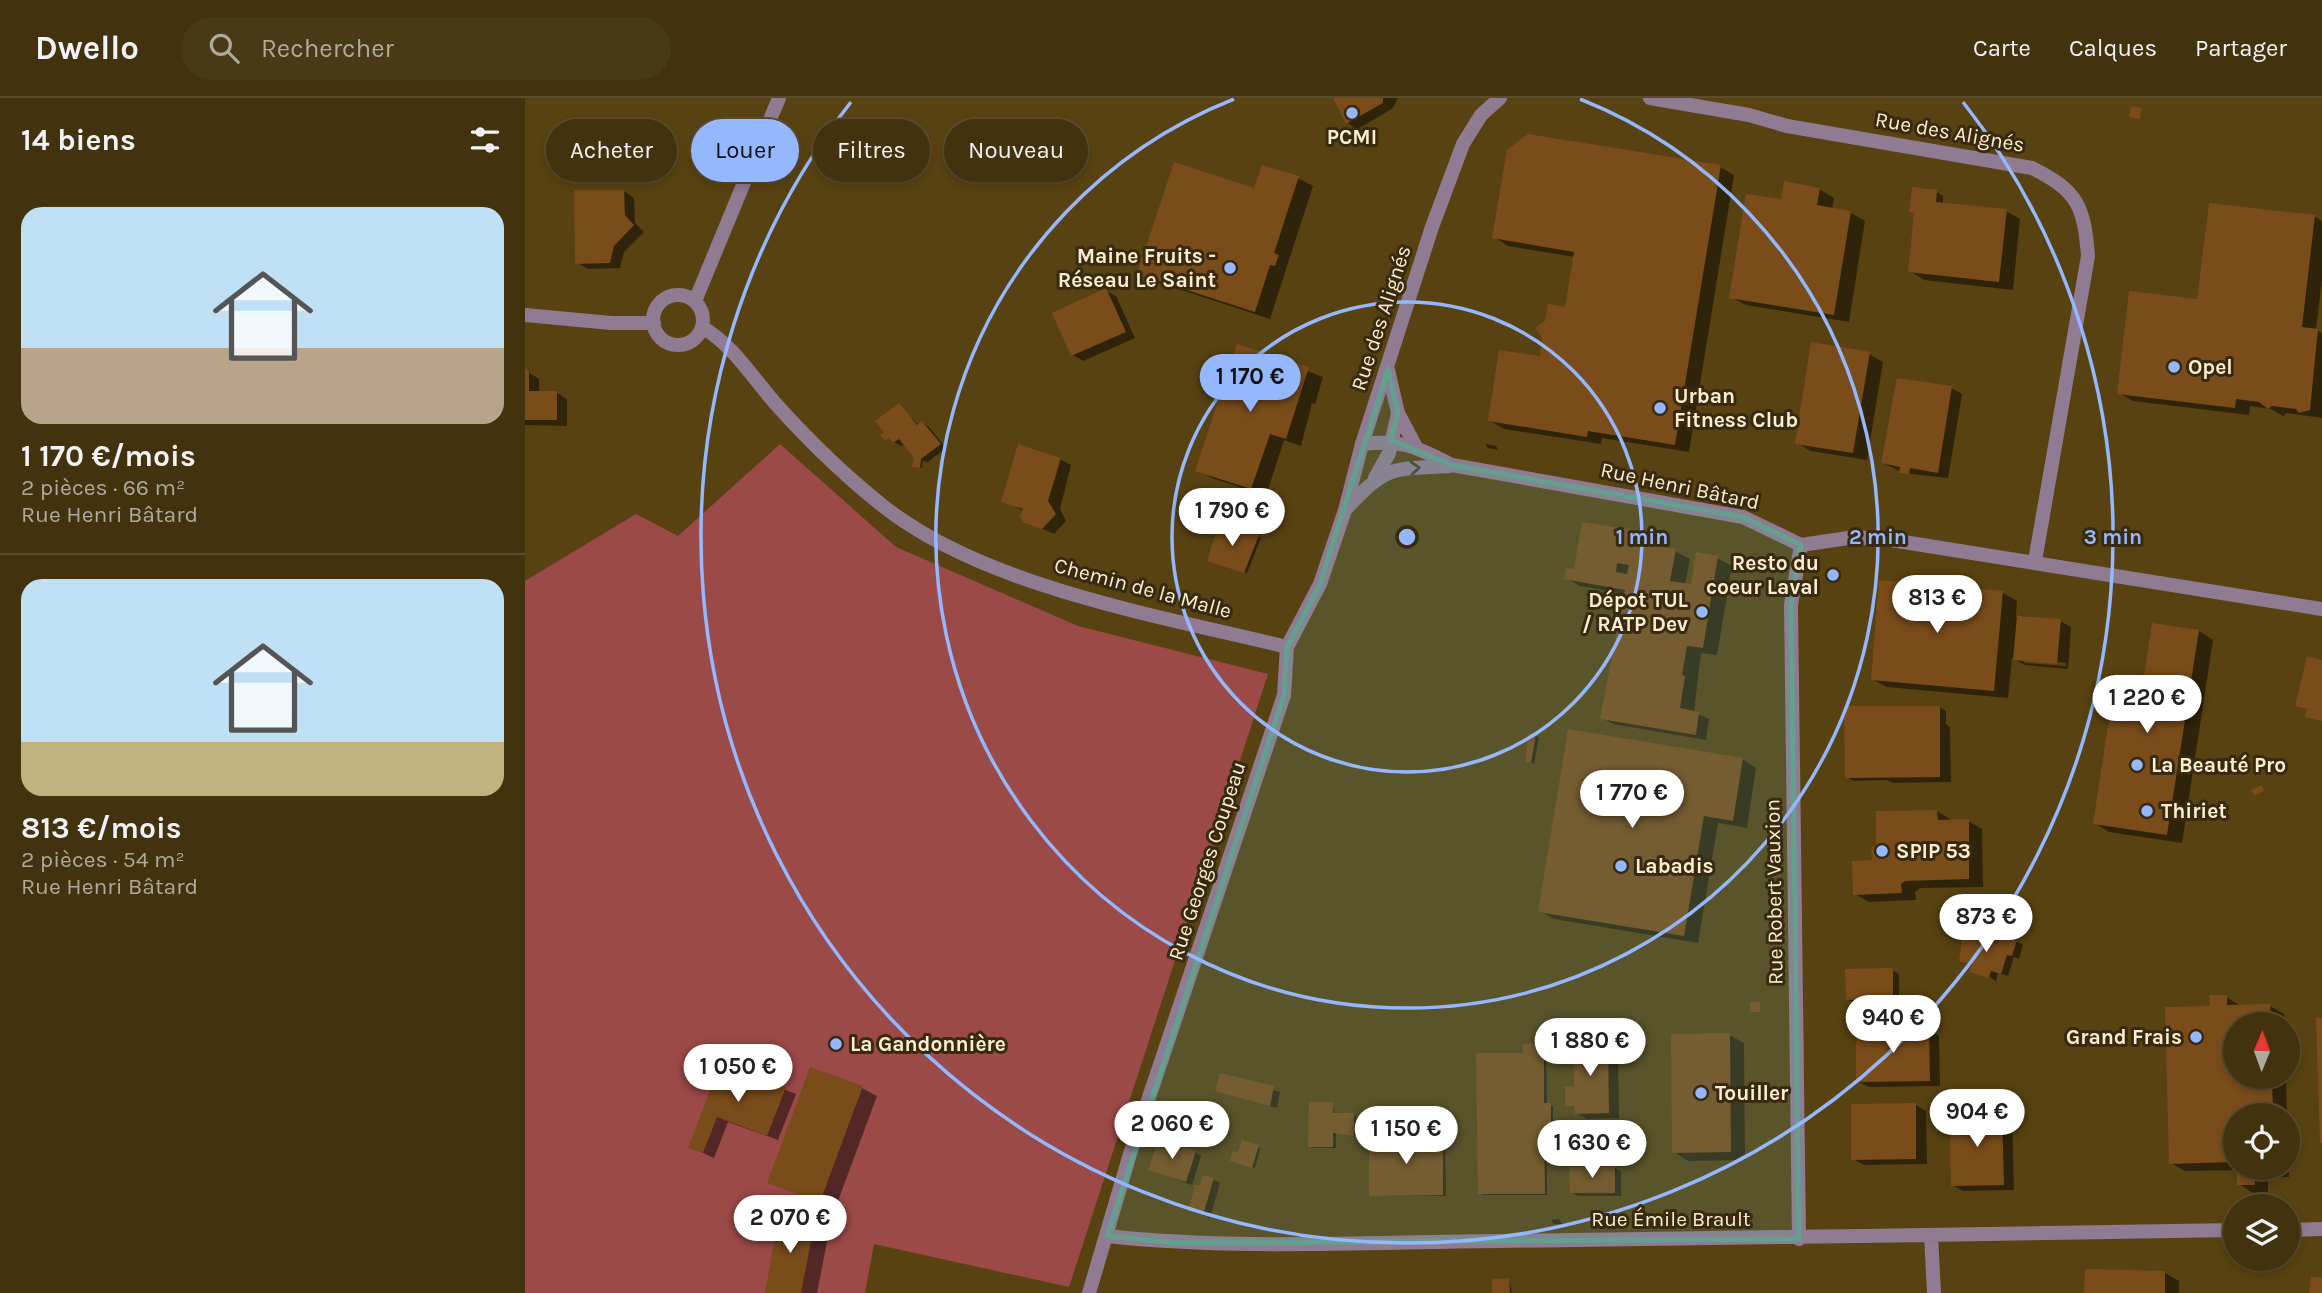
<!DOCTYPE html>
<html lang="fr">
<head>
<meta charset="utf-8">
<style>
	body { margin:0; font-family:Karla,sans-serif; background:#493a16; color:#f1f3f6; height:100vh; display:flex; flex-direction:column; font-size:26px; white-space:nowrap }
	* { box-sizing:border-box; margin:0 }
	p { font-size:23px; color:#aeaa9d }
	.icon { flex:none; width:38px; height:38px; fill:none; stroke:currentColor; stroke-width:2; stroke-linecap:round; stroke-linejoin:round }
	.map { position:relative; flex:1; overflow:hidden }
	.details { display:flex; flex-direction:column; background:#42320d; width:525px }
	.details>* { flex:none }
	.hud { position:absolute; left:21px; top:21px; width:665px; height:63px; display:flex; gap:14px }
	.needle { width:46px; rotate:1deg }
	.tools { position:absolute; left:1698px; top:914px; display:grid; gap:14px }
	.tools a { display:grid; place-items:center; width:77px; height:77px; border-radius:50%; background:#42320d; box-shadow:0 4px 10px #0003,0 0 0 2px #5a4d2e; font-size:35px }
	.price { position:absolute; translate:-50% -60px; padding:0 16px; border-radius:24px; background:#fff; color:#222; font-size:23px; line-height:46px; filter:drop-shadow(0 2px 4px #0008) }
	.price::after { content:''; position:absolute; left:50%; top:42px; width:21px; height:16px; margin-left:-10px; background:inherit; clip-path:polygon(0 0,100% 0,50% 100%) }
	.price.active { background:#94b7fd; color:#111 }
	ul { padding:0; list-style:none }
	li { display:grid; align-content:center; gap:14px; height:371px; padding:0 21px }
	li+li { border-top:2px solid #5a4d2e }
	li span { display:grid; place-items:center; height:217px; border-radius:21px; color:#555 }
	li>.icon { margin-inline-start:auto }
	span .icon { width:126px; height:126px; fill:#fffc; stroke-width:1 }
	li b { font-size:30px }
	h2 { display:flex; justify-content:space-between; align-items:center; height:84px; padding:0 21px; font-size:30px }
	.pill { padding:0 24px; border-radius:32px; background:#42320d; box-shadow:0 4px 10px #0003,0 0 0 2px #5a4d2e; font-size:24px; line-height:63px }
	.pill.active { background:#94b7fd; color:#111 }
	header { display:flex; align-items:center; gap:42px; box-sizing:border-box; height:98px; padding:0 35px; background:#42320d; border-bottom:2px solid #5a4d2e }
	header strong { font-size:33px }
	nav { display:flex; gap:38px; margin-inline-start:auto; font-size:24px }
	.search { width:490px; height:63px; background:#493a16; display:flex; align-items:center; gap:18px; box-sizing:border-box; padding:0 24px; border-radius:38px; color:#aeaa9d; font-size:26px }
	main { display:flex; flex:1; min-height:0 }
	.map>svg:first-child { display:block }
	.green { fill:#9c4a48 }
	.shadow { fill:#0007; fill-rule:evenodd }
	.building { fill:#7a4c1a; fill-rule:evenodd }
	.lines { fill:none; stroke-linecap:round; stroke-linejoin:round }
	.minor { stroke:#907c92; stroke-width:14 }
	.tertiary { stroke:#907c92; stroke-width:14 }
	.oneway { stroke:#4d3e30 }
	.marked { fill:#63a090; fill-opacity:0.2; stroke:#63a090; stroke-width:5; stroke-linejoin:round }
	.ring { fill:none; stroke:#94b7fd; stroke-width:3.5 }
	.poi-dot { fill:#94b7fd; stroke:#372a10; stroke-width:2.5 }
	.labels { text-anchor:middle; stroke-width:6; stroke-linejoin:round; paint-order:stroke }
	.street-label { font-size:21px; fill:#feeecf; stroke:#372a10 }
	.poi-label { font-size:21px; font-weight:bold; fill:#feeecf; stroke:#372a10; text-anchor:start }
	.centre { fill:#94b7fd; stroke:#372a10; stroke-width:3.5 }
	.ring-label { font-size:21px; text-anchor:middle; font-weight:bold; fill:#94b7fd; stroke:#372a10; stroke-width:6; stroke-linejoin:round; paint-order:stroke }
</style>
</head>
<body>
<header>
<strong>Dwello</strong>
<div class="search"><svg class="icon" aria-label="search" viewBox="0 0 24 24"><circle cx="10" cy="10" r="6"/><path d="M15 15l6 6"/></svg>Rechercher</div>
<nav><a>Carte</a><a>Calques</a><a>Partager</a></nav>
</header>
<main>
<section class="details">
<h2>14 biens<svg class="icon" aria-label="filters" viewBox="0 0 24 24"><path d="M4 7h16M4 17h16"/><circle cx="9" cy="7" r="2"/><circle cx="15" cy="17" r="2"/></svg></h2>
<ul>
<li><span style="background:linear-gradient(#bfe0f5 65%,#b9a48a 0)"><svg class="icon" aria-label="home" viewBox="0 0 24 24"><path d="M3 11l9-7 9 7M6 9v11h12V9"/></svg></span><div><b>1 170 €/mois</b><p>2 pièces · 66 m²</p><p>Rue Henri Bâtard</p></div></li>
<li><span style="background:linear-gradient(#bfe0f5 75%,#c2b280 0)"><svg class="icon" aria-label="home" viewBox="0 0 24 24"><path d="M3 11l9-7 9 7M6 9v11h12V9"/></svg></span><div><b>813 €/mois</b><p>2 pièces · 54 m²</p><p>Rue Henri Bâtard</p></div></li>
</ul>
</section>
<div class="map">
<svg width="1797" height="1195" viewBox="0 0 1797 1195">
	<rect width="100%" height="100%" fill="#584211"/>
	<path class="green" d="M 255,346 L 371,449 L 553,528 L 743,576 L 544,1189 L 349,1146 L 340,1195 L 0,1195 L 0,483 L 111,416 L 153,438 Z"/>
	<path class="shadow" d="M 810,0 L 873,0 L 868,10 L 833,31 L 822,25 Z
		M 738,69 L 773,80 L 788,88 L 745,221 L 629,183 L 614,175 L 730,92 Z
		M 1195,69 L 1209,77 L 1164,354 L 1077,340 L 1076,346 L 979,331 L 964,322 L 1016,260 L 1042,211 L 1050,159 L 983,148 L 969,139 Z
		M 1294,91 L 1309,100 L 1307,112 L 1326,115 L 1340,123 L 1324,224 L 1221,207 L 1206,199 L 1257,103 Z
		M 99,93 L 109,100 L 110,125 L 119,134 L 99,154 L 95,170 L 63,171 L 52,165 Z
		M 1412,94 L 1418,98 L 1418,106 L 1481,113 L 1495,121 L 1488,192 L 1399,182 L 1385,173 L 1391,116 L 1386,113 Z
		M 1789,118 L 1797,123 L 1797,182 L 1791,232 L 1797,235 L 1797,320 L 1762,315 L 1758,318 L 1746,311 L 1725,308 L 1724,317 L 1608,303 L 1594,295 Z
		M 580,192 L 591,198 L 610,240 L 558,263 L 548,257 L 529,215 Z
		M 1344,256 L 1358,264 L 1342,362 L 1286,353 L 1272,345 Z
		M 774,270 L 798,279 L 790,306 L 787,305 L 776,348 L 759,342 L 741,398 L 687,380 L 672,372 Z
		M 0,272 L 14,281 L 14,295 L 32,295 L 42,301 L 42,328 L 0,327 Z
		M 1426,290 L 1437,296 L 1423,380 L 1378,375 L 1358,365 Z
		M 374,307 L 394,328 L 398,325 L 404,329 L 421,350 L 403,364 L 398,363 L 397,370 L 392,369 L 390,360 L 380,346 L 376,348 L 369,344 Z
		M 960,346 L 971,348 L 973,352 L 963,350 Z
		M 535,361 L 546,367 L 535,411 L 541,423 L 529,436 L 500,423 L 499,413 L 478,403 Z
		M 1090,431 L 1109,434 L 1123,442 L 1122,448 L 1150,453 L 1165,461 L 1160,487 L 1167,488 L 1192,460 L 1207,468 L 1192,557 L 1176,555 L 1169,614 L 1184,621 L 1181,642 L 1088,626 L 1077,620 L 1101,496 L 1055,488 L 1041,480 ZM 1107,437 L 1110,437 L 1108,452 Z
		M 733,438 L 736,440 L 722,475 L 687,463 Z
		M 1356,484 L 1478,495 L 1492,503 L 1491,519 L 1535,523 L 1546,529 L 1543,571 L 1500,567 L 1487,560 L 1483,600 L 1362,589 L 1347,581 ZM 1499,561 L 1541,565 L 1541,568 L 1499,565 Z
		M 1674,533 L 1688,542 L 1657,745 L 1584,734 L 1570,725 Z
		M 1414,609 L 1421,613 L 1421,626 L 1425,629 L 1426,684 L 1368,685 L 1362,682 L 1329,683 L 1322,679 Z
		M 1006,637 L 1014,639 L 1009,666 L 1002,663 Z
		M 1217,661 L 1231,670 L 1222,730 L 1193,725 L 1173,845 L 1029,821 L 1015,813 Z
		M 1412,713 L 1426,722 L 1443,723 L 1457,731 L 1458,789 L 1395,790 L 1390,794 L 1391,802 L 1344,804 L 1330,796 L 1353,764 Z
		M 1491,843 L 1498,847 L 1494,861 L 1489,859 L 1483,878 L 1473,875 L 1471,883 L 1436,862 Z
		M 1367,872 L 1374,876 L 1374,904 L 1329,905 L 1322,901 Z
		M 1701,899 L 1716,908 L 1745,908 L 1759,916 L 1760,926 L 1710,926 L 1710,978 L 1761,978 L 1762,1017 L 1710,1017 L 1710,1069 L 1762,1069 L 1762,1023 L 1764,1079 L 1743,1079 L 1743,1094 L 1728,1095 L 1714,1086 L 1713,1072 L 1660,1073 L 1646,1065 L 1686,909 Z
		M 1404,932 L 1414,938 L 1415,988 L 1344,989 L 1333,983 Z
		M 1204,937 L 1219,945 L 1220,1062 L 1163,1063 L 1149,1054 Z
		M 1082,944 L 1093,951 L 1094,1020 L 1062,1021 L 1051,1015 L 1051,1009 L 1042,1007 Z
		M 1018,947 L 1021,949 L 1022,1007 L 1028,1008 L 1028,1043 L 1022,1044 L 1022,1097 L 957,1097 L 955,1095 L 1000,956 Z
		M 197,967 L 271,996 L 253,1042 L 203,1024 L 189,1060 L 165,1049 Z
		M 696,977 L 755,994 L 752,1010 L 692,992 Z
		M 337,990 L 352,998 L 310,1111 L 244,1084 Z
		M 807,1005 L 810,1017 L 831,1018 L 832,1038 L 811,1035 L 811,1050 L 787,1050 L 784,1048 Z
		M 1391,1007 L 1401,1013 L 1402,1066 L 1339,1067 L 1328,1061 Z
		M 1477,1016 L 1487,1022 L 1489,1092 L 1438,1093 L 1427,1087 Z
		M 917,1040 L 920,1042 L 921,1098 L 846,1097 Z
		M 733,1049 L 735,1051 L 730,1070 L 710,1064 L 714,1056 Z
		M 670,1054 L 676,1058 L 667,1087 L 626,1072 Z
		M 1090,1070 L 1096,1074 L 1096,1098 L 1053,1098 L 1046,1094 Z
		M 688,1081 L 695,1085 L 685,1120 L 665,1112 Z
		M 1738,1102 L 1741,1107 L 1729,1106 L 1729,1103 Z
		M 1026,1122 L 1034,1121 L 1037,1126 L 1029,1126 Z
		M 289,1125 L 304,1133 L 292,1195 L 241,1195 Z
		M 1640,1175 L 1654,1183 L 1654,1195 L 1561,1195 Z
		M 984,1182 L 987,1195 L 969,1195 Z"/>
	<path class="building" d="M 808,0 L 858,0 L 858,5 L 821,26 Z
		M 1606,8 L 1616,10 L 1615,21 L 1604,19 Z
		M 1003,36 L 1196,67 L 1150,347 L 1063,333 L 1062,339 L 963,323 L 974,252 L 1015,258 L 1017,240 L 1010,230 L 1020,223 L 1023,206 L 1040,209 L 1049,154 L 967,140 L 982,52 Z
		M 649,64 L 729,90 L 737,67 L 774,78 L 749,155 L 754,157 L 750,168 L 745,167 L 730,214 L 612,176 Z
		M 1259,83 L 1295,90 L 1292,107 L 1326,113 L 1309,217 L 1204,200 L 1221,96 L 1256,101 Z
		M 1387,89 L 1412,92 L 1411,104 L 1482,111 L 1474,184 L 1383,174 L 1389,115 L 1384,114 Z
		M 49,92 L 99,92 L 100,117 L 109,127 L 89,148 L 85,165 L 50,166 Z
		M 1684,105 L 1790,117 L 1777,229 L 1793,231 L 1785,312 L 1774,315 L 1771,311 L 1747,308 L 1743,311 L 1734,304 L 1711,301 L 1710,310 L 1592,296 L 1604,193 L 1672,201 Z
		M 581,190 L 601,234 L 546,258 L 527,215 Z
		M 1286,244 L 1345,254 L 1328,355 L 1270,346 Z
		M 712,246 L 784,269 L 761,341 L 745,336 L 726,391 L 670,373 Z
		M 0,270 L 4,274 L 4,293 L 32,293 L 32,322 L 0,322 Z
		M 1372,280 L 1427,288 L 1413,375 L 1385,370 L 1384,376 L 1374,375 L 1375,369 L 1356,365 Z
		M 374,305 L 392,327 L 397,323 L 416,346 L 396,361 L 395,370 L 387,369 L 389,360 L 374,341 L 368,345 L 364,340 L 360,343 L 355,337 L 359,334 L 350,323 Z
		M 493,346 L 536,360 L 523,403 L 531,416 L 517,431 L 499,425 L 495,419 L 498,411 L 476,404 Z
		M 1057,424 L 1109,432 L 1108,444 L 1151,451 L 1145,483 L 1166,486 L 1171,454 L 1193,458 L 1178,550 L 1162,548 L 1157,577 L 1160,578 L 1155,610 L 1174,614 L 1171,637 L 1075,621 L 1100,492 L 1039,481 L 1041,470 L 1049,471 ZM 1092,465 L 1104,467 L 1102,476 L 1091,474 Z
		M 694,425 L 734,437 L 719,475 L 682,463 Z
		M 1354,482 L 1478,493 L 1469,593 L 1346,582 Z
		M 1492,518 L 1536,521 L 1532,566 L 1488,562 Z
		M 1627,525 L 1674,532 L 1642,737 L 1568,726 L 1591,575 L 1619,579 Z
		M 1782,558 L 1797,562 L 1797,623 L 1780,619 L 1782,611 L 1770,608 Z
		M 1319,608 L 1415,608 L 1415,679 L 1320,680 Z
		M 1043,631 L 1218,660 L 1208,723 L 1179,718 L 1159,838 L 1013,814 Z
		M 1004,635 L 1011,636 L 1006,665 L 1000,664 Z
		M 1737,687 L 1739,693 L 1729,698 L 1726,692 Z
		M 1412,712 L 1413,722 L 1444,721 L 1444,781 L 1380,783 L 1376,786 L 1377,795 L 1328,797 L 1327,763 L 1347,762 L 1346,749 L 1351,748 L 1351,713 Z
		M 1438,836 L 1473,846 L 1476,837 L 1492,842 L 1487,858 L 1482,857 L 1476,876 L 1466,873 L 1464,880 L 1444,874 L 1447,867 L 1434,863 Z
		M 1368,870 L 1368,901 L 1321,902 L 1320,871 Z
		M 1684,897 L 1702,897 L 1702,907 L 1745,906 L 1746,926 L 1710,926 L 1710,978 L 1747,978 L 1748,1017 L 1710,1017 L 1710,1064 L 1644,1066 L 1640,909 L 1685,908 Z
		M 1225,904 L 1235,904 L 1235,914 L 1225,914 Z
		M 1791,920 L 1797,920 L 1797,1045 L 1795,1045 Z
		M 1404,930 L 1405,983 L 1331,984 L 1331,931 Z
		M 1205,935 L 1206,1054 L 1147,1055 L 1146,936 Z
		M 1048,943 L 1083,943 L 1084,1015 L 1050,1016 L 1049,1008 L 1040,1008 L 1040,989 L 1049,988 Z
		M 1019,945 L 1019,1005 L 1026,1005 L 1026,1042 L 1019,1043 L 1020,1096 L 953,1096 L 951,955 L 998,955 L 998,946 Z
		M 196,964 L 261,989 L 242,1038 L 192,1019 L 178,1055 L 163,1050 Z
		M 285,969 L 338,988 L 295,1104 L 242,1085 Z
		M 695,975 L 749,988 L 745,1008 L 690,993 Z
		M 784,1004 L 808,1004 L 808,1015 L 829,1015 L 829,1038 L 808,1035 L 808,1049 L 783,1049 Z
		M 1391,1005 L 1391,1061 L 1326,1062 L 1326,1006 Z
		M 1477,1014 L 1479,1087 L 1426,1088 L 1424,1016 Z
		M 918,1038 L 918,1097 L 844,1098 L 844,1039 Z
		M 634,1041 L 671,1053 L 661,1084 L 623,1072 Z
		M 717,1042 L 734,1047 L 727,1070 L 705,1063 L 708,1053 L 713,1054 Z
		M 1090,1068 L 1090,1095 L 1045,1095 L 1044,1069 Z
		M 1712,1069 L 1750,1069 L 1750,1072 L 1729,1072 L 1730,1087 L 1712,1087 Z
		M 678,1077 L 689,1080 L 678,1117 L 663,1113 L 670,1087 L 675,1087 Z
		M 254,1116 L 290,1123 L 276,1195 L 240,1195 Z
		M 1560,1171 L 1640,1173 L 1640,1195 L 1559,1195 Z
		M 1786,1179 L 1797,1180 L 1797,1195 L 1784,1195 Z
		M 984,1180 L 985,1195 L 967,1195 L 967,1181 Z"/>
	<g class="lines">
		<path class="minor" d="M 1125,0 L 1224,17 L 1262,28 L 1507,70 C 1553,93 1559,108 1563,158 L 1510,463
			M 170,203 L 254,0
			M 863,272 L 873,315 L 891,349
			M 837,346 L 907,129 L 938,46 L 956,17 L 975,0
			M 850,380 L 864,355 L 873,315
			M 1762,1132 L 1797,1131
			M 1406,1137 L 1409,1195
			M 582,1138 C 711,1152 843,1144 973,1143 C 1219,1141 1464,1135 1710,1132
			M 1274,1141 L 1266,507 L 1276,447"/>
		<path class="tertiary" d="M128 222a25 25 0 1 1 50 0a25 25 0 1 1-50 0Z
			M 0,217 L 86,225 L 129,225
			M 177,229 C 209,248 227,279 250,305 C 283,342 319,377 358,408 C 460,489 636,518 762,549
			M 821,411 C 862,367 866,371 925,368
			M 564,1195 L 605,1056 L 759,597 L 762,549 L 795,486 L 820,412 L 837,346 C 878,341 891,349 927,367 L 1218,419 L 1276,447 L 1330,439 L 1366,442 L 1797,511"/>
	</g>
	<defs><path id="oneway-chevron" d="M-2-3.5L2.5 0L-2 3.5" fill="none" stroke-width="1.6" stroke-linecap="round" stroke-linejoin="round" transform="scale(1.75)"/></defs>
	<use class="oneway" href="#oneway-chevron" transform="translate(890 370) rotate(-4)"/>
	<path class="marked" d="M 863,271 L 873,315 L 866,342 L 927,367 L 1218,419 L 1276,447 L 1266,507 L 1274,1141 L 651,1145 L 582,1138 L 759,597 L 762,549 L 795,486 Z"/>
	<g class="ring">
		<circle cx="882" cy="439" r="235"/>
		<path d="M1055 1A471 471 0 1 1 709 1"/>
		<path d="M1438 4A706 706 0 1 1 326 4"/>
	</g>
	<g class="poi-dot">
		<circle cx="827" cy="15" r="7"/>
		<circle cx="705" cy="170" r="7"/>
		<circle cx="1649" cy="269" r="7"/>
		<circle cx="1135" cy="310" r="7"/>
		<circle cx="1308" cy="477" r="7"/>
		<circle cx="1177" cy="514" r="7"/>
		<circle cx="1612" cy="667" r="7"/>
		<circle cx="1622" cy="713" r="7"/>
		<circle cx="1357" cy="753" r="7"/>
		<circle cx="1096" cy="768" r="7"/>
		<circle cx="1671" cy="939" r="7"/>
		<circle cx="311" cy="946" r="7"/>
		<circle cx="1176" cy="995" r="7"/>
	</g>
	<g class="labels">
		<g class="street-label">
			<text transform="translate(1425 34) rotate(10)" y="7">Rue des Alignés</text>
			<text transform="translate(856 220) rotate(-72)" y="7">Rue des Alignés</text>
			<text transform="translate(1155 388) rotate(12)" y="7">Rue Henri Bâtard</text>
			<text transform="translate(618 490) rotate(15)" y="7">Chemin de la Malle</text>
			<text transform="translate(682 763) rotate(-72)" y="7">Rue Georges Coupeau</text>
			<text transform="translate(1249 794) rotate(-91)" y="7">Rue Robert Vauxion</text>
			<text x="1146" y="1128">Rue Émile Brault</text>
		</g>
		<g class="poi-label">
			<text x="827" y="46" text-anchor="middle">PCMI</text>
			<text x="691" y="165" text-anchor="end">Maine Fruits -<tspan x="691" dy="24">Réseau Le Saint</tspan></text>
			<text x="1663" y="276">Opel</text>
			<text x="1149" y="305">Urban<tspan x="1149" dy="24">Fitness Club</tspan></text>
			<text x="1294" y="472" text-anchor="end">Resto du<tspan x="1294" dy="24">coeur Laval</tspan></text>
			<text x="1163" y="509" text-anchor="end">Dépot TUL<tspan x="1163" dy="24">/ RATP Dev</tspan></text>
			<text x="1626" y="674">La Beauté Pro</text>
			<text x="1636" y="720">Thiriet</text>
			<text x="1371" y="760">SPIP 53</text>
			<text x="1110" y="775">Labadis</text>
			<text x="1657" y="946" text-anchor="end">Grand Frais</text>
			<text x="325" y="953">La Gandonnière</text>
			<text x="1190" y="1002">Touiller</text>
		</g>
	</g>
	<circle cx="882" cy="439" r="10" class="centre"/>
	<g class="ring-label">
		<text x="1117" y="446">1 min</text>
		<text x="1353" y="446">2 min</text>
		<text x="1588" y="446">3 min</text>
	</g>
</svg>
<div class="tools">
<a><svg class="needle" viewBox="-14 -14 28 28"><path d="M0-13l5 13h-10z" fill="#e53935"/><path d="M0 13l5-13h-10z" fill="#aeaa9d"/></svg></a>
<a><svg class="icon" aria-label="locate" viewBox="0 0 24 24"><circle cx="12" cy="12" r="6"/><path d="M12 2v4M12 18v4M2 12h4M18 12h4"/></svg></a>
<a><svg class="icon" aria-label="layers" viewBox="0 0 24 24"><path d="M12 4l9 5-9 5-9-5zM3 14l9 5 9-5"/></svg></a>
</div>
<b class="price active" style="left:725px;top:316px">1 170 €</b>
<b class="price" style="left:707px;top:450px">1 790 €</b>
<b class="price" style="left:1412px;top:537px">813 €</b>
<b class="price" style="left:1622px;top:637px">1 220 €</b>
<b class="price" style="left:1107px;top:732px">1 770 €</b>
<b class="price" style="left:1461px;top:856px">873 €</b>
<b class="price" style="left:1368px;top:957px">940 €</b>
<b class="price" style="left:1065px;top:980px">1 880 €</b>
<b class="price" style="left:213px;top:1006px">1 050 €</b>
<b class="price" style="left:1452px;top:1051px">904 €</b>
<b class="price" style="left:647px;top:1063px">2 060 €</b>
<b class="price" style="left:881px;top:1068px">1 150 €</b>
<b class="price" style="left:1067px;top:1082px">1 630 €</b>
<b class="price" style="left:265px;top:1157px">2 070 €</b>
<div class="hud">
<a class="pill">Acheter</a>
<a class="pill active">Louer</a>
<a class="pill">Filtres</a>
<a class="pill">Nouveau</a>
</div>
</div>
</main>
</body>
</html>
